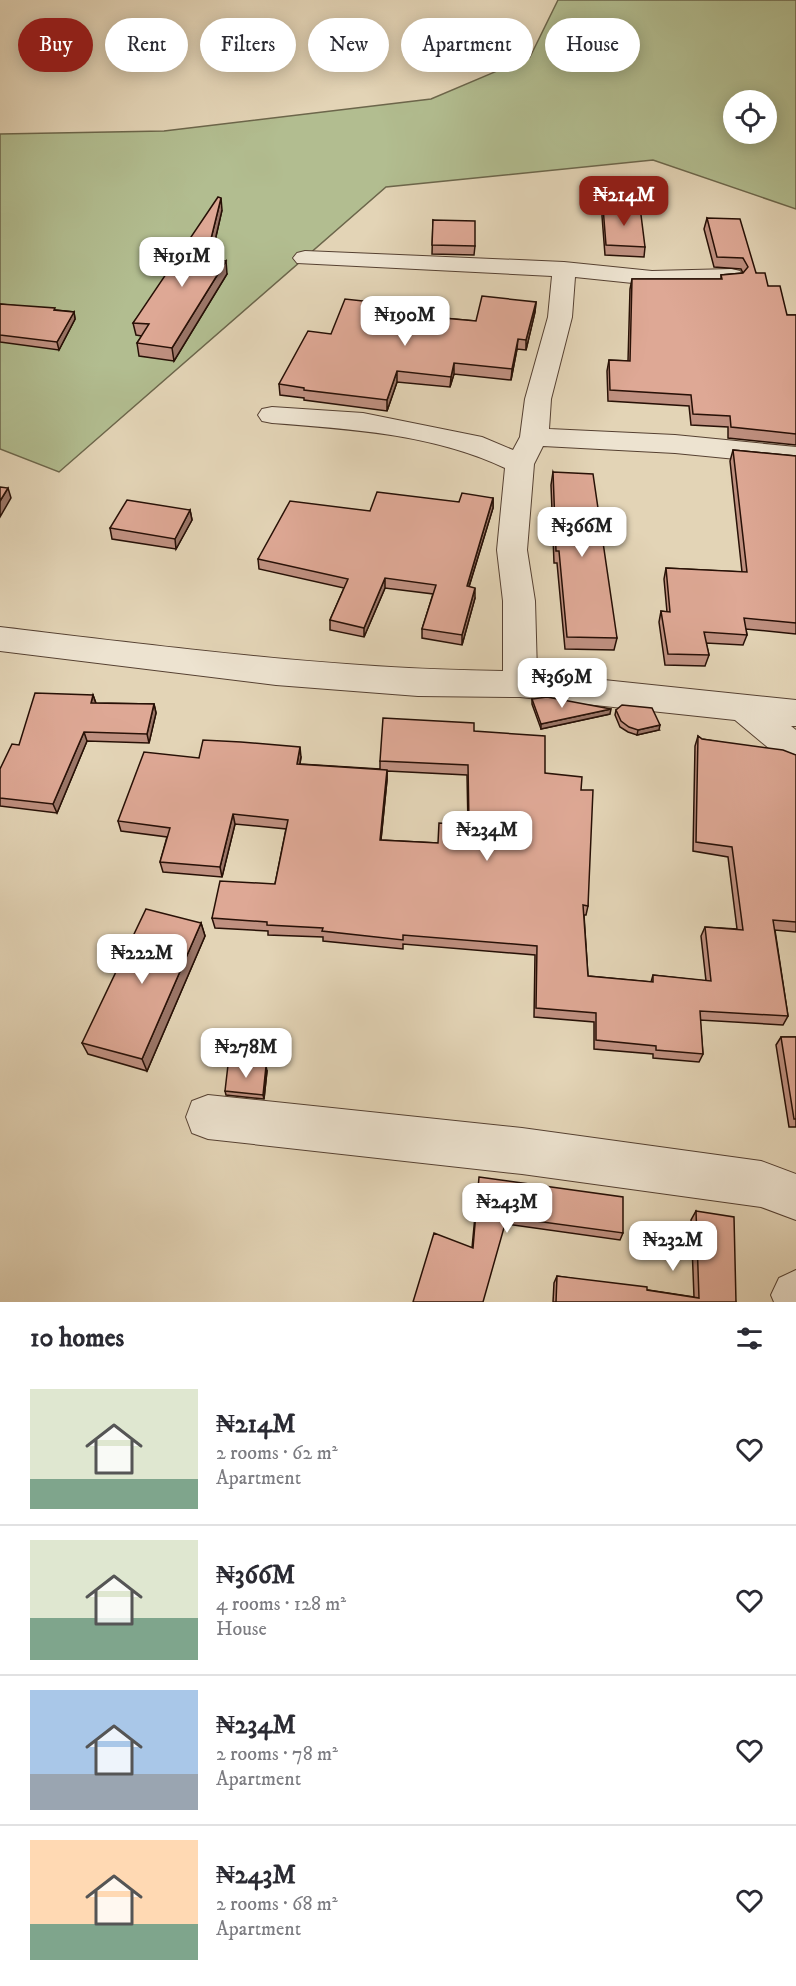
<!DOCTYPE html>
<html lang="en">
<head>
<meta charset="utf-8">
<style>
	body { margin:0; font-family:"IM FELL DW Pica",serif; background:#f7f7f7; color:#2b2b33; height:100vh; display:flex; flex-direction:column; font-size:22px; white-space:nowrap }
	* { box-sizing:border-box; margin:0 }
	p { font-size:20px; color:#7c7c81 }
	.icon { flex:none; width:33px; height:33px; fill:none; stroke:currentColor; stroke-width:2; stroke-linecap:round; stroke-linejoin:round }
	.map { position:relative; height:1302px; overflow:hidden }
	.sheet { display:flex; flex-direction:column; background:#fff; flex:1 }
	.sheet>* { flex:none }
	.hud { position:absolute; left:18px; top:18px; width:760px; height:54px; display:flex; gap:12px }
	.controls { position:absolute; left:723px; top:90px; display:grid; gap:12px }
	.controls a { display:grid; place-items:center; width:54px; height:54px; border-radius:50%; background:#fff; box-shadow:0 3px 15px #0003; font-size:30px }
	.price { position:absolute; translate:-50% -51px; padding:0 14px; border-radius:12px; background:#fff; color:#222; font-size:20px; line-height:39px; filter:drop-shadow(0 2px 3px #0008) }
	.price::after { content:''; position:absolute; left:50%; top:36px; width:18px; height:14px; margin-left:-9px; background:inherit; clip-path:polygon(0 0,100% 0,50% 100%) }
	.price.on { background:#8f2418; color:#fff }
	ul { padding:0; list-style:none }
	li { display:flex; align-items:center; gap:18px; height:150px; padding:0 30px }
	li+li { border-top:2px solid #e1e1e2 }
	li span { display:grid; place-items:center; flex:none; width:168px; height:120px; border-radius:0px; color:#555 }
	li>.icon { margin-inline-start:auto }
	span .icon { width:72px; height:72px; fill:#fffc; stroke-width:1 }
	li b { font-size:26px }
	h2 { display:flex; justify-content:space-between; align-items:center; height:72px; padding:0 30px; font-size:26px }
	.chip { padding:0 21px; border-radius:27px; background:#fff; box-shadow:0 3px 15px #0003; font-size:21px; line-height:54px }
	.chip.on { background:#8f2418; color:#fff }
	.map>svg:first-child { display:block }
	.green { fill:#b2bd90; stroke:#6c664b; stroke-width:1.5; fill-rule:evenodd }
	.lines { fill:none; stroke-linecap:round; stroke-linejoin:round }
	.street-casing { stroke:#564132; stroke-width:2 }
	.street { fill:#ede3d0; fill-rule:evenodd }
	.wall { fill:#bf9080; stroke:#271006; stroke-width:1.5; fill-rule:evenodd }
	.shaded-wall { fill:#9b7668; stroke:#271006; stroke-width:1.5 }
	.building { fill:#dea895; stroke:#271006; stroke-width:1.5 }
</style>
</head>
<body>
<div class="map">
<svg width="796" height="1302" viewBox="0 0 796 1302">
	<rect width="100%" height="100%" fill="#e3d4b6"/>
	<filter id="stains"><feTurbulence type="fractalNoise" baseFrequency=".00333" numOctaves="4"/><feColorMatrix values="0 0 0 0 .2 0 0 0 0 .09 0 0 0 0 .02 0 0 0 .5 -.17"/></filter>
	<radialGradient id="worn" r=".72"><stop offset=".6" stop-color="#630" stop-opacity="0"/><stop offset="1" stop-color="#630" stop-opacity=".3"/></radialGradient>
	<path class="green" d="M 558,0 L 796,0 L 796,209 L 653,160 L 386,187 L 59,472 L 0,449 L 0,134 L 164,131 L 431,99 L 530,57 ZM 734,100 L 766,100 L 766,134 L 734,134 Z"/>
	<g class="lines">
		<g class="street-casing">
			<path id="street" d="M 305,251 L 564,262 L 652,271 L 732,269 L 740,271 L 744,276 L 740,281 L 732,283 L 652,285 L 575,277 L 572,317 L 551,399 L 549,429 L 675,435 L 796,447 L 796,465 L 675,453 L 543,446 L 534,464 L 527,550 L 535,601 L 537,673 L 796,700 L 796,726 L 791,726 L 796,730 L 796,764 L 783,760 L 735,720 L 520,697 L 418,696 L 276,685 L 0,651 L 0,627 C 167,647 334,669 503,671 L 503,601 L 497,550 L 505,468 C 433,434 351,429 272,423 L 262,421 L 258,415 L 262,409 L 272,407 L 363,413 L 482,437 L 513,450 L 520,437 L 525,399 L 548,317 L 552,276 L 297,263 L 293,258 L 297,253 Z
				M 208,1095 L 522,1128 L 761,1161 L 796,1174 L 796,1220 L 761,1207 L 522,1174 L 208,1139 L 192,1133 L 186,1117 L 192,1101 Z
				M 796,1270 L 796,1302 L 774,1302 L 771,1295 L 779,1278 Z"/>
		</g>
		<use href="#street" class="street"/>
	</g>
	<path class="wall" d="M 603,207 L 645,247 L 644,257 L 605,255 L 602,216 Z
		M 222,210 L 211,259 L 227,274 L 174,361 L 139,356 L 137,343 L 142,336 L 136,335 L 133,323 Z
		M 707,218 L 768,286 L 787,315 L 796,315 L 796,445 L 728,438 L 728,427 L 691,425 L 689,406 L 608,401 L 607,371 L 609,360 L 628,361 L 630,289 L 632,279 L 721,279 L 721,275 L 743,273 L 741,269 L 714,267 L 704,229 Z
		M 433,220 L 475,246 L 474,255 L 432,254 Z
		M 536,302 L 535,312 L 526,350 L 517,349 L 511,380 L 454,374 L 450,387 L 397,382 L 387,411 L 304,400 L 304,398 L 280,395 L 279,384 L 331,334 L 390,313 L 476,321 Z
		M 0,304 L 74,312 L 75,319 L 59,350 L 0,342 Z
		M 733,450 L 796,456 L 796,634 L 746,629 L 747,635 L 743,645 L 706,643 L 709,655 L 705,666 L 665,665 L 659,622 L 661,611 L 667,612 L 664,579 L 666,568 L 742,572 L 730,461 Z
		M 553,472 L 617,638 L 614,650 L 565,649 L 557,563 L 554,563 L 551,485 Z
		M 493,498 L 493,508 L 469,587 L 475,598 L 462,645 L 422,638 L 422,629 L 433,594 L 385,588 L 364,637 L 330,630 L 330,620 L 344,588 L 259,569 L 258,559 L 370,511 Z
		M 190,510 L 192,520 L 176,549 L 112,539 L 110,528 Z
		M 93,695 L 96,703 L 154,704 L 156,713 L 149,743 L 87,741 L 57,813 L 0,806 L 0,769 L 19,745 Z
		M 532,699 L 610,714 L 541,729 L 532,704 Z
		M 616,710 L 659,730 L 637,735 L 628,732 L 620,727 L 615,715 Z
		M 474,731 L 545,773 L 581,790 L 588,906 L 586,915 L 584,915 L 588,976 L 651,982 L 653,975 L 706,981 L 701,936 L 705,927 L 737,929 L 728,857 L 693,851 L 695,746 L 698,736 L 702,739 L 796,755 L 796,932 L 775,930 L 788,1016 L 783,1025 L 700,1020 L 703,1054 L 699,1062 L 653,1058 L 653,1054 L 594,1049 L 594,1022 L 534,1017 L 535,955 L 403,944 L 403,949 L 323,941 L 323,937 L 268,935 L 268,931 L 215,928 L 212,918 L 275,884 L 286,829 L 235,824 L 222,877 L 163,872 L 160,862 L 167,837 L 121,831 L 118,821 L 199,758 L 301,757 L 300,764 L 380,769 L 380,761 ZM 387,771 L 467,775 L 468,825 L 438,843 L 381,840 L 387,780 Z
		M 201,923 L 205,936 L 147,1071 L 88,1054 L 82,1043 Z
		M 781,1037 L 796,1037 L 796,1127 L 789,1127 L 776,1045 Z
		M 267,1071 L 264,1099 L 226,1095 L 225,1091 Z
		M 478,1184 L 623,1233 L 620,1240 L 506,1224 L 472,1248 Z
		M 696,1211 L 736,1302 L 553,1302 L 554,1283 L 557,1276 L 694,1297 L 691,1220 Z"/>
	<path class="shaded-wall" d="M 221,198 L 222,210 L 208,271 L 206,259 Z
		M 226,261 L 227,274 L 174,361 L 172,348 Z
		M 536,302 L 535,312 L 526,350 L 526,340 Z
		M 74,312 L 75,319 L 59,350 L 57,342 Z
		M 518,339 L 517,349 L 511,380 L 512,369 Z
		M 454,363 L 454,374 L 450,387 L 451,377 Z
		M 397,371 L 397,382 L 387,411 L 387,400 Z
		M 8,488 L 11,498 L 0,517 L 0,501 Z
		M 493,498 L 493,508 L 466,596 L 467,586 Z
		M 190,510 L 192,520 L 176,549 L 175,539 Z
		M 385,578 L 385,588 L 364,637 L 364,628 Z
		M 475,588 L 475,598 L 462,645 L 462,635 Z
		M 93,695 L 96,704 L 91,703 Z
		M 154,704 L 156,713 L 149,743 L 147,734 Z
		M 611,709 L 610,714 L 541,729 L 541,724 Z
		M 660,725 L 659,730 L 637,735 L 638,730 Z
		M 84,732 L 87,741 L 57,813 L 53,804 Z
		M 300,747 L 301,757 L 298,774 L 297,764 Z
		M 387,770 L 387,780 L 380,849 L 380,840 Z
		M 233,814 L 235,824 L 222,877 L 220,867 Z
		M 201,923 L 205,936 L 147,1071 L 142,1059 Z
		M 266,1066 L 267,1071 L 264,1099 L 263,1095 Z"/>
	<path class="building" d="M 218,197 L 221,198 L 206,259 L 226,261 L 172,348 L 137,343 L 149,324 L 133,323 Z
		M 603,207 L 640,207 L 645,247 L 606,245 Z
		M 707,218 L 740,219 L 756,273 L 765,273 L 768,286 L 780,286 L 787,315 L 796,315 L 796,434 L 731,427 L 730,416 L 693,414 L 691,395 L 610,390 L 609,360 L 630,361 L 632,279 L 722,279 L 721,275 L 743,273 L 748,267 L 743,258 L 717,257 Z
		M 433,220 L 475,221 L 475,246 L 432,245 Z
		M 482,296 L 536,302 L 526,340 L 518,339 L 512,369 L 454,363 L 451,377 L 397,371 L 387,400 L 304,390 L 304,388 L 279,384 L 308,331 L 331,334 L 345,299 L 390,304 L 387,313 L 476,321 Z
		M 0,304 L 55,308 L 54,310 L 74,312 L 57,342 L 0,335 Z
		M 733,450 L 796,456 L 796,623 L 744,618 L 747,635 L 704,632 L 709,655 L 668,654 L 661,611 L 670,612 L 666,568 L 747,572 Z
		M 553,472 L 593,474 L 617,638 L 567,637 L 559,551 L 556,551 Z
		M 0,487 L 8,488 L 0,501 Z
		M 377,492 L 459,502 L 462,493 L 493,498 L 467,586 L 475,588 L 462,635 L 422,629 L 436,585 L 385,578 L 364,628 L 330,620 L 348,579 L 258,559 L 290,501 L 370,511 Z
		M 127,500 L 190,510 L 175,539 L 110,528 Z
		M 35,693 L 93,695 L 91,703 L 154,704 L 147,734 L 84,732 L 53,804 L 0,798 L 0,769 L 12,744 L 19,745 Z
		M 547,697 L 611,709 L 541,724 L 532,699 Z
		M 622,705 L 652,708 L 660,725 L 638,730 L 629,727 L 621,721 L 616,710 Z
		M 383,718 L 474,723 L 474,731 L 545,736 L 545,773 L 582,777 L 581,790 L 593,790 L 588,906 L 583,905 L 588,976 L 653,982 L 653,975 L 711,981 L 705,927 L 743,930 L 732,847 L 696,842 L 698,736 L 702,739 L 783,750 L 796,755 L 796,922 L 773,920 L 788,1016 L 700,1011 L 703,1054 L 656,1050 L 656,1046 L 596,1040 L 596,1013 L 536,1008 L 537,946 L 403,935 L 403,940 L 322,931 L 323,928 L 267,925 L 267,922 L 212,918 L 220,881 L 275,884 L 288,820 L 233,814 L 220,867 L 160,862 L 170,828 L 118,821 L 144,752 L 199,758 L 203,740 L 241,742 L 300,747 L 297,764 L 387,770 L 380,840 L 438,843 L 439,823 L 469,825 L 468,765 L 380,761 Z
		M 146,909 L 201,923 L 142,1059 L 82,1043 Z
		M 781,1037 L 796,1037 L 796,1119 L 794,1119 Z
		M 228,1065 L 266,1066 L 263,1095 L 225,1091 Z
		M 479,1177 L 623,1197 L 623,1233 L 507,1217 L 483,1302 L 413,1302 L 434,1233 L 473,1248 Z
		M 696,1211 L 734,1217 L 736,1302 L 556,1302 L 557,1276 L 647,1287 L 647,1290 L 699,1298 Z"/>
	<rect width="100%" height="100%" filter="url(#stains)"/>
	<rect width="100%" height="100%" fill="url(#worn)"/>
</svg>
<div class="controls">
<a><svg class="icon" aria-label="locate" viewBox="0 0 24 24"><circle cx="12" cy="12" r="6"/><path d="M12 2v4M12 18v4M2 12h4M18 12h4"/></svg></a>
</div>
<b class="price on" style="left:624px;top:227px">₦214M</b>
<b class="price" style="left:182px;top:288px">₦191M</b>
<b class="price" style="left:405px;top:347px">₦190M</b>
<b class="price" style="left:582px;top:558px">₦366M</b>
<b class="price" style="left:562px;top:709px">₦369M</b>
<b class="price" style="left:487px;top:862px">₦234M</b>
<b class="price" style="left:142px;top:985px">₦222M</b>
<b class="price" style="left:246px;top:1079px">₦278M</b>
<b class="price" style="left:507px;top:1234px">₦243M</b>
<b class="price" style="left:673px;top:1272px">₦232M</b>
<div class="hud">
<a class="chip on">Buy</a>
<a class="chip">Rent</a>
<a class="chip">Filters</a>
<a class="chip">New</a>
<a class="chip">Apartment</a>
<a class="chip">House</a>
</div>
</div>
<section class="sheet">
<h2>10 homes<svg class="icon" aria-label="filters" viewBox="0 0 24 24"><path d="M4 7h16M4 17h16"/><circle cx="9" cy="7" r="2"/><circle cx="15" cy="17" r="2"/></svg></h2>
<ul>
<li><span style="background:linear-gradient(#dfe7d0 75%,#7fa58c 0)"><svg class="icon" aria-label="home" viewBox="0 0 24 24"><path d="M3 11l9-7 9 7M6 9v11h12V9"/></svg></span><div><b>₦214M</b><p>2 rooms · 62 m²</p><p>Apartment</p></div><svg class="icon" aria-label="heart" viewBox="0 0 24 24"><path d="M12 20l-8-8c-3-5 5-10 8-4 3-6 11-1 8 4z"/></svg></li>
<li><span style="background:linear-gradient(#dfe7d0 65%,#7fa58c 0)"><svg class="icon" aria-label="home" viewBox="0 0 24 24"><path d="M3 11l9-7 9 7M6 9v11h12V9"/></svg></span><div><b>₦366M</b><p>4 rooms · 128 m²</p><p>House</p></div><svg class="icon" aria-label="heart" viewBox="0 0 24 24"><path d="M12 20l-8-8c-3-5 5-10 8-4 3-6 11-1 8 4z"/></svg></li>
<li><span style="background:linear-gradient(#a9c7e8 70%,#9aa5b1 0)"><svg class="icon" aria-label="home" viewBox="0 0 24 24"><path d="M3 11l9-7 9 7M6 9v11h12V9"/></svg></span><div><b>₦234M</b><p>2 rooms · 78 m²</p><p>Apartment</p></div><svg class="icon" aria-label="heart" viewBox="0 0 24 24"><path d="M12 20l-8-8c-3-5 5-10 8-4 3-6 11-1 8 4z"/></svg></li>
<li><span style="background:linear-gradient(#ffd9b3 70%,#7fa58c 0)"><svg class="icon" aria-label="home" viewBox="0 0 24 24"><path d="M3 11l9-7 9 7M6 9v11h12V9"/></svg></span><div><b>₦243M</b><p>2 rooms · 68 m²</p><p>Apartment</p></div><svg class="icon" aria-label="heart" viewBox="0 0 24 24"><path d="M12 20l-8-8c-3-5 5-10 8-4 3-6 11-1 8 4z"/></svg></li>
</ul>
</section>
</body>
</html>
